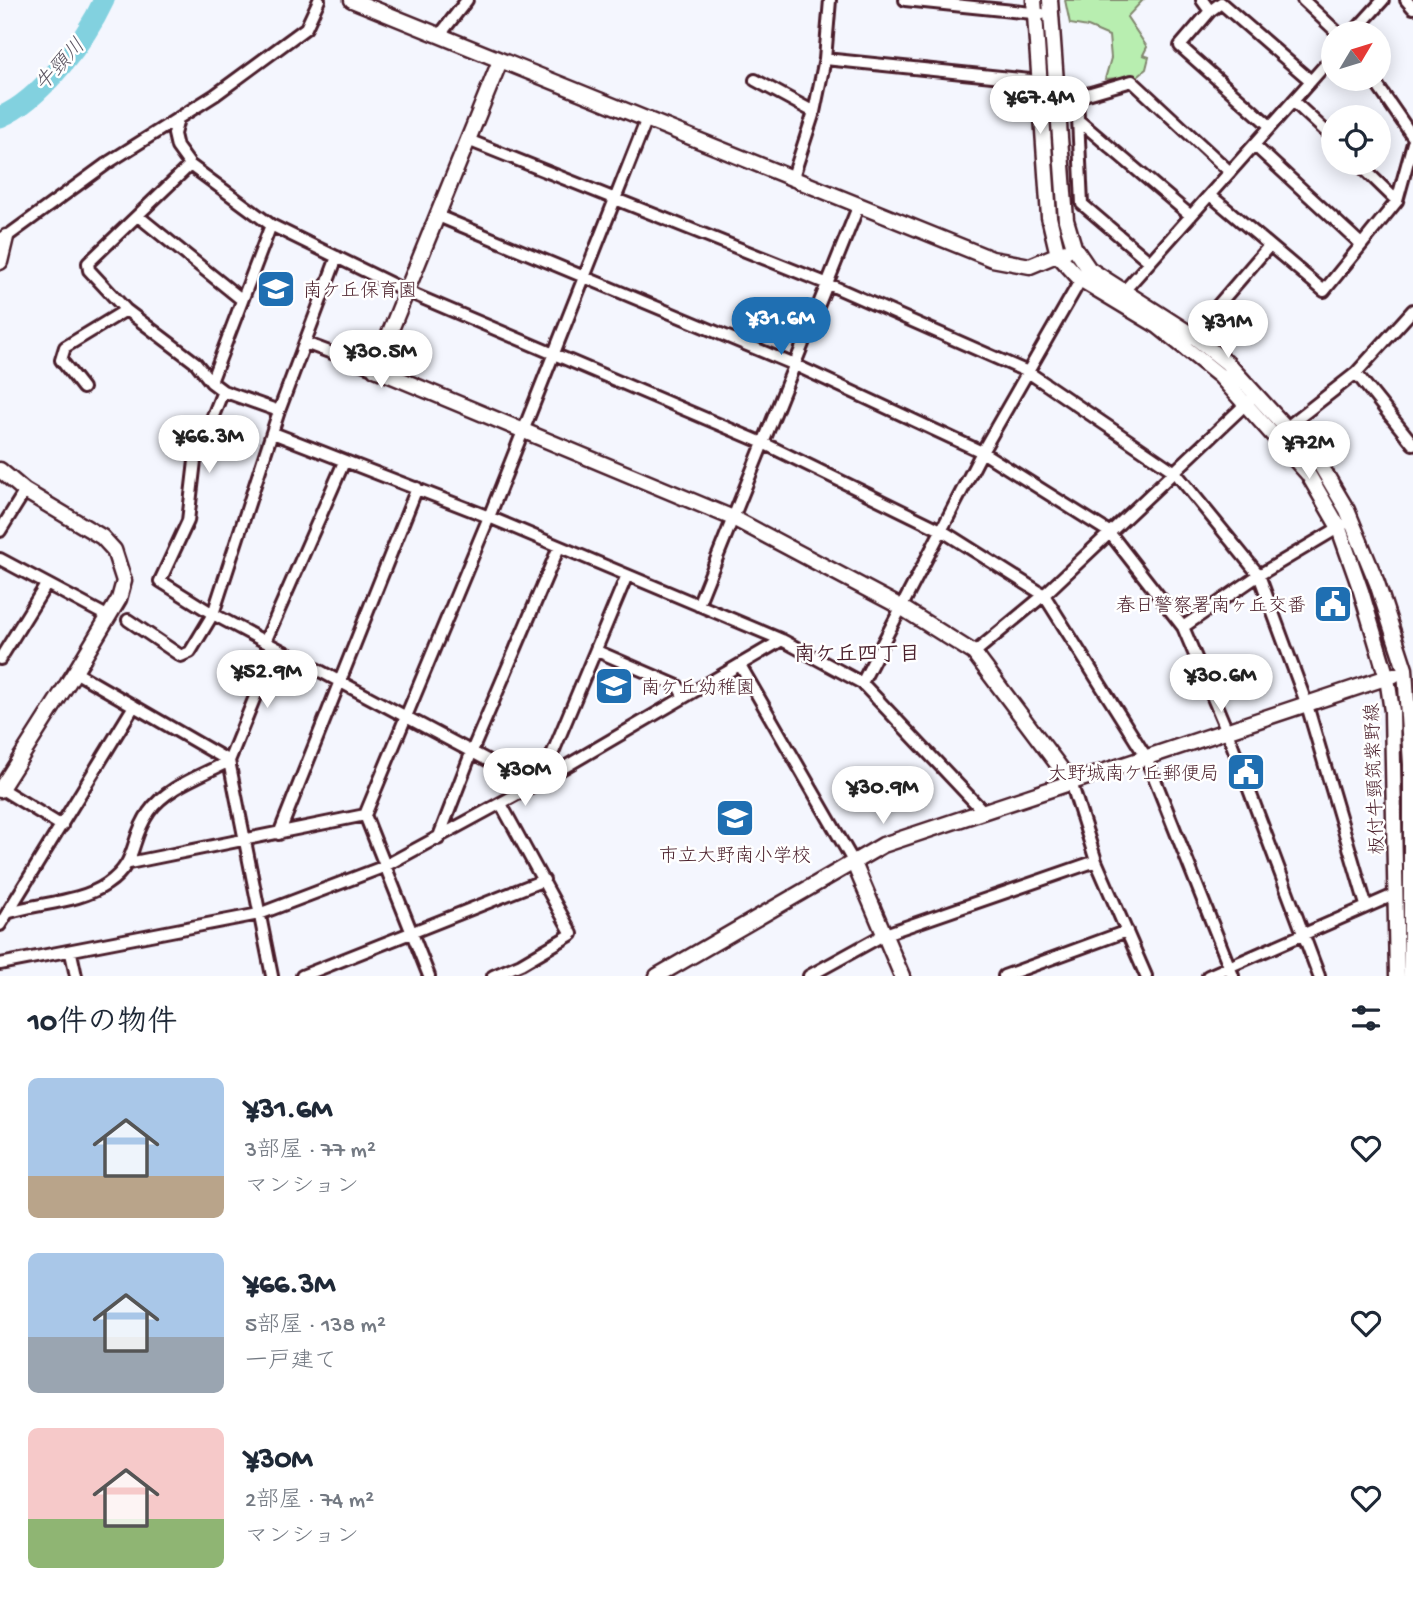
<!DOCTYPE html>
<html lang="ja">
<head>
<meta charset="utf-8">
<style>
	body { margin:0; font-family:"Gochi Hand","Klee One",sans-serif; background:#f2f2f3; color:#1f2937; height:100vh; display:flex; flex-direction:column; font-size:26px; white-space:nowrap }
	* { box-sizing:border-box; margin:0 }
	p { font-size:23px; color:#747a83 }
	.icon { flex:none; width:38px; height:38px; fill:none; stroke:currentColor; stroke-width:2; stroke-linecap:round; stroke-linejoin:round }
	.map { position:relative; height:976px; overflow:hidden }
	.drawer { display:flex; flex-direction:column; background:#fff; flex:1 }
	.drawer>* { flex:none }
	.needle { width:46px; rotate:52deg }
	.fabs { position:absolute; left:1321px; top:21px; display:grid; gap:14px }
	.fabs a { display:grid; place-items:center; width:70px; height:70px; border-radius:50%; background:#fff; box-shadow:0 4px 18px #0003; font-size:35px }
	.price { position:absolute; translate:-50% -60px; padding:0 16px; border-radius:24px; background:#fff; color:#222; font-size:23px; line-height:46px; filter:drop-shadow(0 2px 4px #0008) }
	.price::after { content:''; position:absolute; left:50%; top:42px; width:21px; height:16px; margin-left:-10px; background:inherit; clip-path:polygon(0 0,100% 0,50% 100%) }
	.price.current { background:#1f6fb2; color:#fff }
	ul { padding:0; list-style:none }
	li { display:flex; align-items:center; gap:21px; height:175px; padding:0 28px }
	li span { display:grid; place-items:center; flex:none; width:196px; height:140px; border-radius:10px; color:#555 }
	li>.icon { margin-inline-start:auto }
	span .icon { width:84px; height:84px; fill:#fffc; stroke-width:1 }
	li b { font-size:30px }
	h2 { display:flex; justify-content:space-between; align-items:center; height:84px; padding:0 28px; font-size:30px }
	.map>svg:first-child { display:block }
	.green { fill:#b8eeb0; stroke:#81866e; stroke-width:2 }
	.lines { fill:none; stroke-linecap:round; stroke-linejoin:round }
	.river { stroke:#82d1df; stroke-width:21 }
	.street-casing { stroke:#4a1f2b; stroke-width:16 }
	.secondary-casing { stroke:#4a1f2b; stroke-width:19 }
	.street { stroke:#fff; stroke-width:10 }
	.secondary { stroke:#fff; stroke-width:14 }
	.labels { text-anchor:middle; stroke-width:5; stroke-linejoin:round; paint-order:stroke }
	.poi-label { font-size:19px; fill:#4a1f2b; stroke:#fff; text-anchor:start }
	.street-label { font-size:19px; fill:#4a1f2b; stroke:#fff }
	.water-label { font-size:21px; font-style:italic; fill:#5b5461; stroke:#fff }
	.neighbourhood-label { font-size:21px; font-weight:bold; fill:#4a1f2b; stroke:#fff }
</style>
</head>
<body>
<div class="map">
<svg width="1413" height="976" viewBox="0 0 1413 976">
	<rect width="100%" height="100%" fill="#f4f6fe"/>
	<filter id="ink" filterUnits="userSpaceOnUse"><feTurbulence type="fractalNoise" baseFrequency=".0143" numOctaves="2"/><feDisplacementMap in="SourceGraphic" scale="14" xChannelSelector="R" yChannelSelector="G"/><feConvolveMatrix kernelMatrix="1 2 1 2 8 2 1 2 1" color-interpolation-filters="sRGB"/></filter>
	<g filter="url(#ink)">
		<path class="green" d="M 1065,0 L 1143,0 L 1127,17 L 1147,47 L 1143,55 L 1149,57 L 1146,69 L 1123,88 L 1118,78 L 1105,79 L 1111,58 L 1109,36 L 1088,27 L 1070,24 Z"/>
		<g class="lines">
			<path class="river" d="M 0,117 C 41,100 86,39 104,0"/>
			<g class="street-casing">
				<path id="street" d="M 905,0 L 1042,14
					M 1202,0 L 1210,11 L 1180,46 L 1270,126
					M 1303,0 L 1338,33
					M 1406,0 L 1413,8
					M 1210,11 L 1221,3 L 1311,81
					M 1353,33 L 1383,0
					M 439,36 L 467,0
					M 825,59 L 1040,81
					M 1373,79 L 1413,137
					M 755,80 L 814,112 L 792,180
					M 1293,101 L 1334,139
					M 814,112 L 825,59 L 830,0
					M 178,119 L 174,134 L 177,147 L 190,165 L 271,225 L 408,292 L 763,443 L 941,530 L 1044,595 L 1146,757 L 1233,976
					M 1077,119 L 1191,216
					M 468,140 L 828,284 L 1028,372 L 1175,472 L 1259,575 L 1307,705 L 1366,905
					M 1254,145 L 1361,244
					M 1358,163 L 1397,201
					M 190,165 L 88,263 L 89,270 L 126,310 L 196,363 L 211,382 L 223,391 L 195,461 L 188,521 L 160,581 L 213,614 L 534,785 L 782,640
					M 1210,195 L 1324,291 L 1397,201 L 1413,143
					M 138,216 L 241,299
					M 438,216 L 795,365 L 982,452 L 1109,532 L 1183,627 L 1227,731 L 1319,976
					M 2,240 L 109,162 L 215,95 L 306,28 L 319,0
					M 1150,262 L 1082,204 L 1077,97 L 1132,81 L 1230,172
					M 1124,291 L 1334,55
					M 1189,339 L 1269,246
					M 305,343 L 375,369
					M 1356,373 L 1413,444
					M 211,382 L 271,225
					M 83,388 L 61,360 L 65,347 L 126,310
					M 223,391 L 279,411
					M 1282,431 L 1356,373 L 1413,310
					M 273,433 L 489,517 L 782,640 L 862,683 L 982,810
					M 0,531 L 25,491
					M 0,559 L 107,616
					M 698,605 L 858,207
					M 128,620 L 181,656 L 190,652 L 213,614 L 279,411 L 337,257
					M 1183,627 L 1259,575 L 1343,525
					M 265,642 L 344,462
					M 597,651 L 678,686 L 684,697
					M 974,653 L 1044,595 L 1250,400
					M 0,659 L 46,585
					M 740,665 L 853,861
					M 75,672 L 229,761
					M 862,683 L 982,452 L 1084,274
					M 550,775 L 551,757 L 627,575
					M 1071,782 L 1096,861 L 1146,976
					M 0,788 L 62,826
					M 279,834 L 417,488
					M 438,839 L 472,751 L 559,547
					M 129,863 L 365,815
					M 10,912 C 40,903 81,902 107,884 C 139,862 129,840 149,812 C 166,787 203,775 229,761
					M 0,925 L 134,706
					M 71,953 L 76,976
					M 0,964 L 259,914 L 383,867 L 534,785
					M 272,976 L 229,761 L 275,647
					M 302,976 L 544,880
					M 429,976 L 365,815 L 489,517 L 646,121
					M 493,976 L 521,964 L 572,934 L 501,804
					M 809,976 L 885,934 L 1096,861
					M 1004,976 L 1127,931
					M 1208,976 L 1396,894"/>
			</g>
			<g class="secondary-casing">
				<path id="secondary" d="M 352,0 L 992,259 L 1030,266 L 1066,251
					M 1034,0 L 1049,217 L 1058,255 L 1080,279 L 1158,326 L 1220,376 L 1308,474 L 1338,526 L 1361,591 L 1387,678 L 1392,711 L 1397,976
					M 1050,0 L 1066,220 L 1074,247 L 1089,269 L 1192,335 L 1227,363 L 1321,466 L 1347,510 L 1377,583 L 1405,669 L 1411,764 L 1411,976
					M 500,61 L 375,369 L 733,518 L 899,606 L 974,653 L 1071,782
					M 0,262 L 6,237
					M 0,470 L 25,491 L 102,537 L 114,550 L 124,581 L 119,599 L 75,672 L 0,790
					M 853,861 L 902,976
					M 657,976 L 883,845 L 1394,675"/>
			</g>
			<use href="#street" class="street"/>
			<use href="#secondary" class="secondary"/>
		</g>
	</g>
	<defs>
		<g id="school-square" transform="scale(2.0125)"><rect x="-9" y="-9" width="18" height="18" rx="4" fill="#1f6fb2" stroke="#fff"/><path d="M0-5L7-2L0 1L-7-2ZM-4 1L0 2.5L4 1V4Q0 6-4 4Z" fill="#fff"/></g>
		<g id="civic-square" transform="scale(2.0125)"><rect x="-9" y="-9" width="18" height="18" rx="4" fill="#1f6fb2" stroke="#fff"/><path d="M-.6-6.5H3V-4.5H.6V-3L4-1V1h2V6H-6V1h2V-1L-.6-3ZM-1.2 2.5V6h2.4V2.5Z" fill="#fff"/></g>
	</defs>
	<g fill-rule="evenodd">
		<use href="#school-square" x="276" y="289"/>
		<use href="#civic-square" x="1333" y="604"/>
		<use href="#school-square" x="614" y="686"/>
		<use href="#civic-square" x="1246" y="772"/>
		<use href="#school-square" x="735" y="818"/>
	</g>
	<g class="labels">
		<g class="poi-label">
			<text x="303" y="296">南ケ丘保育園</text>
			<text x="1306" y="611" text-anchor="end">春日警察署南ヶ丘交番</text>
			<text x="641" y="693">南ケ丘幼稚園</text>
			<text x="1219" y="779" text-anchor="end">大野城南ケ丘郵便局</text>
			<text x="735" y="861" text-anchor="middle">市立大野南小学校</text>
		</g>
		<g class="street-label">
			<text transform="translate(1373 779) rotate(-92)" y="7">板付牛頸筑紫野線</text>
		</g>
		<g class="water-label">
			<text transform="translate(59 64) rotate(-47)" y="7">牛頸川</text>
		</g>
		<g class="neighbourhood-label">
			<text x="857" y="660">南ケ丘四丁目</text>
		</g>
	</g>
</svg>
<div class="fabs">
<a><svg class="needle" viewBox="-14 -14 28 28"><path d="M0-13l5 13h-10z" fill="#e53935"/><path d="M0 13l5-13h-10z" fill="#747a83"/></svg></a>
<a><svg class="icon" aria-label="locate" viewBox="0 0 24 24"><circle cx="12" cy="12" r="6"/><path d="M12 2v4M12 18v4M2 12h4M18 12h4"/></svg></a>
</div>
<b class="price" style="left:1040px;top:136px">¥67.4M</b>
<b class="price current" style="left:781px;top:357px">¥31.6M</b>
<b class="price" style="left:1228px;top:360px">¥31M</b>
<b class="price" style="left:381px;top:390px">¥30.5M</b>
<b class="price" style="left:209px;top:475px">¥66.3M</b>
<b class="price" style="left:1309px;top:481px">¥72M</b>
<b class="price" style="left:267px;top:710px">¥52.9M</b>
<b class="price" style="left:1221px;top:714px">¥30.6M</b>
<b class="price" style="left:525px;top:808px">¥30M</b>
<b class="price" style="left:883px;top:826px">¥30.9M</b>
</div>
<section class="drawer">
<h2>10件の物件<svg class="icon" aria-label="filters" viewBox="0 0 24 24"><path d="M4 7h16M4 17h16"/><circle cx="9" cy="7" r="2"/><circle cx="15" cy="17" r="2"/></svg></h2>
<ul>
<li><span style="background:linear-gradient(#a9c7e8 70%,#b9a48a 0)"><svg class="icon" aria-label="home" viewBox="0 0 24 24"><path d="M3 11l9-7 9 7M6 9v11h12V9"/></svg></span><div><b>¥31.6M</b><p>3部屋 · 77 m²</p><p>マンション</p></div><svg class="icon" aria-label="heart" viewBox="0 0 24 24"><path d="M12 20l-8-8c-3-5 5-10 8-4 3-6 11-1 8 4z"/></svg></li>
<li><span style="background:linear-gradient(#a9c7e8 60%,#9aa5b1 0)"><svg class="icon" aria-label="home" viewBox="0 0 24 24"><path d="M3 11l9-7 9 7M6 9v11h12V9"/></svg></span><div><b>¥66.3M</b><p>5部屋 · 138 m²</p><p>一戸建て</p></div><svg class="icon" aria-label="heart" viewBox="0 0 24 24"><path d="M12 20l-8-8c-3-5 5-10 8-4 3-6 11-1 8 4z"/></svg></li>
<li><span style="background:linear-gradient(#f6c9c9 65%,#8fb573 0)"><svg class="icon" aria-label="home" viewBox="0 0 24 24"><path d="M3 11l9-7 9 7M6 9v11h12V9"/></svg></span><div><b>¥30M</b><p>2部屋 · 74 m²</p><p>マンション</p></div><svg class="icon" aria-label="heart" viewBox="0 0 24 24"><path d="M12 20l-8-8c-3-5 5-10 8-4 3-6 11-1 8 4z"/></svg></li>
</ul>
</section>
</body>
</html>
